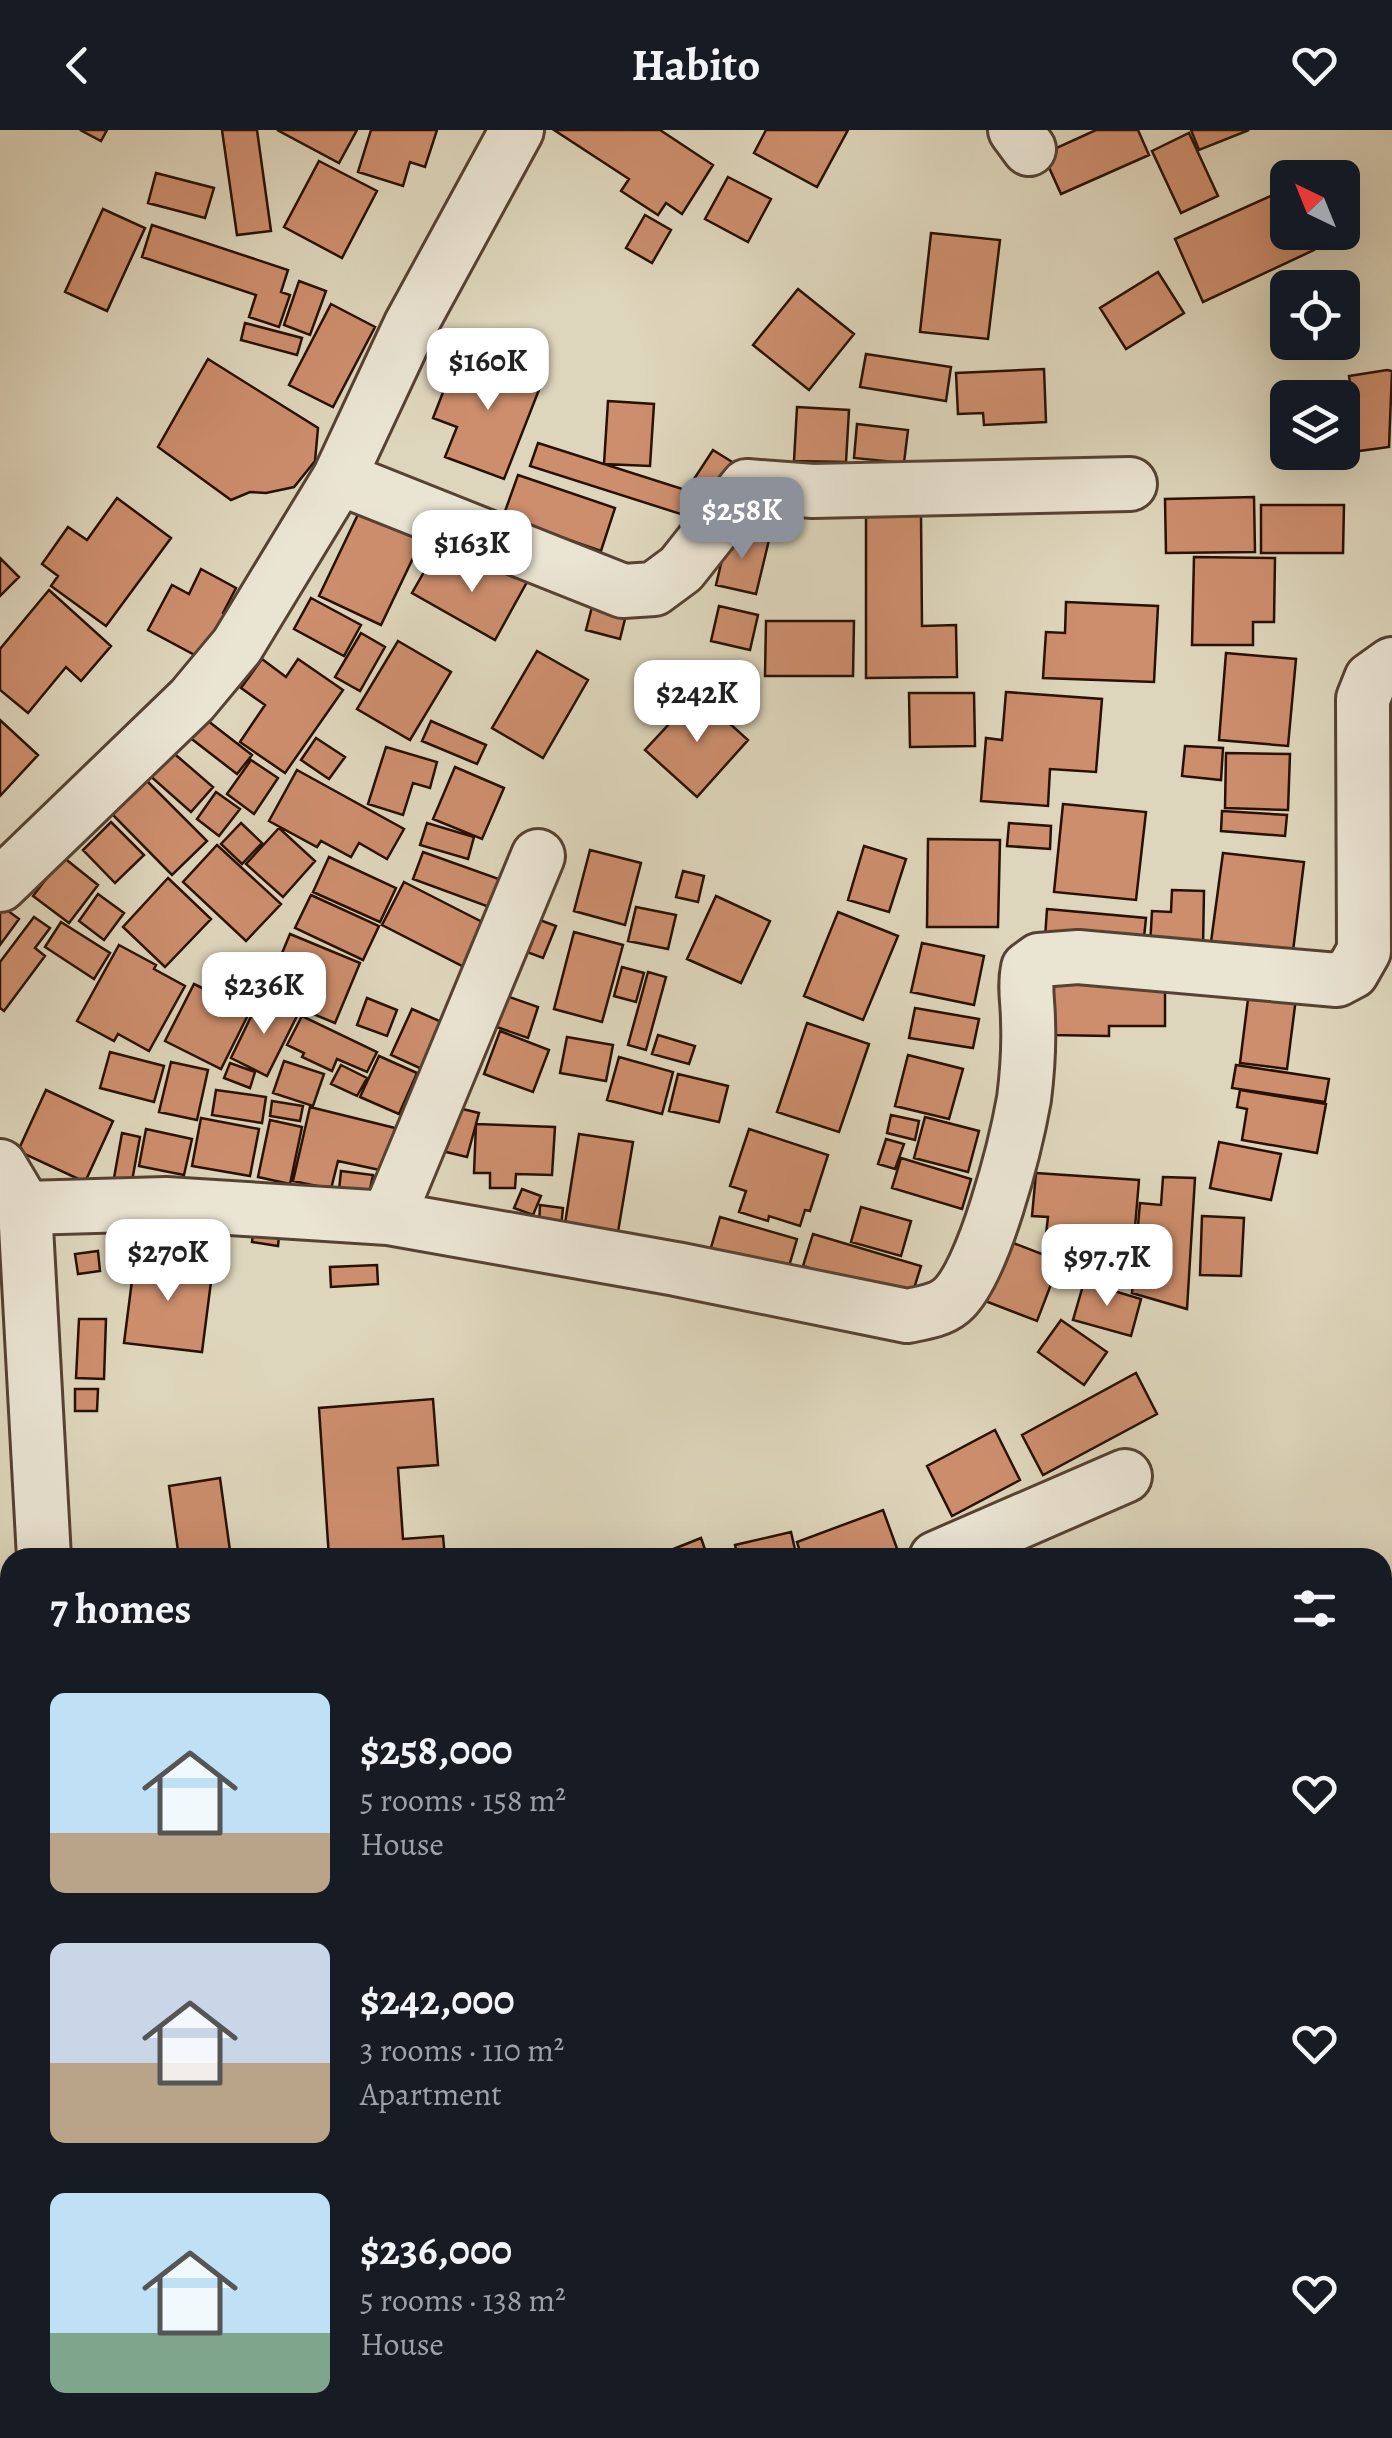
<!DOCTYPE html>
<html lang="en">
<head>
<meta charset="utf-8">
<style>
	body { margin:0; font-family:Alegreya,serif; background:#20242c; color:#f1f3f6; height:100vh; display:flex; flex-direction:column; font-size:38px; white-space:nowrap }
	* { box-sizing:border-box; margin:0 }
	p { font-size:32px; color:#9ea1a6 }
	.icon { flex:none; width:55px; height:55px; fill:none; stroke:currentColor; stroke-width:2; stroke-linecap:round; stroke-linejoin:round }
	.map { position:relative; flex:1; overflow:hidden }
	.details { position:absolute; left:0px; top:1418px; width:1392px; height:892px; display:flex; flex-direction:column; background:#171b24; border-radius:30px 30px 0 0; box-shadow:0 10px 40px #0002 }
	.details>* { flex:none }
	.needle { width:65px; rotate:317deg }
	.controls { position:absolute; left:1270px; top:30px; display:grid; gap:20px }
	.controls a { display:grid; place-items:center; width:90px; height:90px; border-radius:15px; background:#171b24; box-shadow:0 10px 40px #0002; font-size:50px }
	.price { position:absolute; translate:-50% -85px; padding:0 22px; border-radius:20px; background:#fff; color:#222; font-size:32px; line-height:65px; filter:drop-shadow(0 2px 5px #0008) }
	.price::after { content:''; position:absolute; left:50%; top:60px; width:30px; height:22px; margin-left:-15px; background:inherit; clip-path:polygon(0 0,100% 0,50% 100%) }
	.price.on { background:#8c9099; color:#fff }
	ul { padding:0; list-style:none }
	li { display:flex; align-items:center; gap:30px; height:250px; padding:0 50px }
	li span { display:grid; place-items:center; flex:none; width:280px; height:200px; border-radius:15px; color:#555 }
	li>.icon { margin-inline-start:auto }
	span .icon { width:120px; height:120px; fill:#fffc; stroke-width:1 }
	li b { font-size:42px }
	h2 { display:flex; justify-content:space-between; align-items:center; height:120px; padding:0 50px; font-size:42px }
	header { display:flex; justify-content:space-between; align-items:center; height:130px; padding:0 50px; background:#171b24; font-size:45px; font-weight:600 }
	.map>svg:first-child { display:block }
	.building { fill:#cd8e6d; stroke:#281004; stroke-width:2.5 }
	.lines { fill:none; stroke-linecap:round; stroke-linejoin:round }
	.street-casing { stroke:#564232; stroke-width:58 }
	.street { stroke:#eae4d3; stroke-width:52 }
</style>
</head>
<body>
<header><svg class="icon" aria-label="back" viewBox="0 0 24 24"><path d="M15 5l-7 7 7 7"/></svg>Habito<svg class="icon" aria-label="heart" viewBox="0 0 24 24"><path d="M12 20l-8-8c-3-5 5-10 8-4 3-6 11-1 8 4z"/></svg></header>
<div class="map">
<svg width="1392" height="2308" viewBox="0 0 1392 2308">
	<rect width="100%" height="100%" fill="#ded6bc"/>
	<filter id="stains"><feTurbulence type="fractalNoise" baseFrequency=".002" numOctaves="4"/><feColorMatrix values="0 0 0 0 .2 0 0 0 0 .09 0 0 0 0 .02 0 0 0 .5 -.17"/></filter>
	<radialGradient id="worn" r=".72"><stop offset=".6" stop-color="#630" stop-opacity="0"/><stop offset="1" stop-color="#630" stop-opacity=".3"/></radialGradient>
	<path class="building" d="M 80,0 L 107,0 L 101,11 Z
		M 222,0 L 257,0 L 271,101 L 237,105 Z
		M 277,0 L 357,0 L 339,33 Z
		M 371,0 L 437,0 L 425,37 L 410,32 L 403,56 L 358,42 Z
		M 554,0 L 660,0 L 713,35 L 682,84 L 666,73 L 658,85 L 621,61 L 629,49 Z
		M 766,0 L 848,0 L 817,57 L 754,23 Z
		M 1096,0 L 1138,0 L 1149,25 L 1061,64 L 1043,24 Z
		M 1191,0 L 1249,0 L 1199,20 Z
		M 1189,3 L 1218,66 L 1181,83 L 1152,21 Z
		M 319,31 L 377,61 L 342,128 L 284,97 Z
		M 156,43 L 214,58 L 205,88 L 148,73 Z
		M 728,47 L 771,69 L 748,112 L 705,89 Z
		M 1286,59 L 1288,102 L 1306,102 L 1314,120 L 1203,172 L 1175,109 Z
		M 103,79 L 145,98 L 107,181 L 65,162 Z
		M 645,85 L 671,100 L 652,133 L 626,118 Z
		M 152,95 L 288,140 L 281,162 L 290,165 L 279,197 L 249,187 L 256,165 L 142,127 Z
		M 931,103 L 1000,110 L 988,209 L 920,202 Z
		M 1158,142 L 1184,183 L 1126,219 L 1100,178 Z
		M 299,151 L 326,161 L 310,205 L 284,195 Z
		M 798,159 L 854,204 L 809,260 L 753,215 Z
		M 331,174 L 375,197 L 333,277 L 289,255 Z
		M 245,193 L 302,208 L 297,225 L 241,210 Z
		M 486,224 L 544,247 L 504,349 L 445,327 L 457,297 L 433,288 L 454,234 L 478,243 Z
		M 866,224 L 951,237 L 946,271 L 860,257 Z
		M 208,229 L 318,298 L 315,331 L 294,357 L 266,363 L 250,362 L 231,370 L 158,317 Z
		M 1044,239 L 1046,292 L 984,295 L 983,283 L 958,284 L 956,243 Z
		M 1387,240 L 1392,241 L 1389,317 L 1359,321 L 1349,246 Z
		M 608,271 L 654,274 L 650,336 L 604,334 Z
		M 797,277 L 849,280 L 846,332 L 794,331 Z
		M 857,294 L 908,300 L 904,333 L 854,328 Z
		M 538,313 L 717,370 L 709,393 L 530,336 Z
		M 713,320 L 740,337 L 719,369 L 692,352 Z
		M 518,345 L 615,378 L 601,421 L 503,387 Z
		M 1254,367 L 1255,422 L 1166,423 L 1165,369 Z
		M 117,368 L 171,408 L 106,496 L 51,456 L 58,446 L 42,434 L 68,397 L 87,410 Z
		M 1261,375 L 1344,375 L 1343,423 L 1261,423 Z
		M 362,376 L 424,405 L 381,495 L 319,466 Z
		M 866,384 L 921,384 L 922,496 L 956,495 L 957,547 L 866,548 Z
		M 729,400 L 769,410 L 756,464 L 716,455 Z
		M 1194,427 L 1275,428 L 1274,492 L 1253,492 L 1253,515 L 1192,515 Z
		M 0,428 L 19,447 L 0,466 Z
		M 432,428 L 476,452 L 488,430 L 527,452 L 495,510 L 412,463 Z
		M 201,439 L 236,458 L 223,483 L 230,487 L 206,531 L 148,500 L 172,455 L 189,464 Z
		M 49,460 L 111,516 L 81,551 L 66,537 L 28,583 L 0,560 L 0,519 Z
		M 311,468 L 361,495 L 344,526 L 294,499 Z
		M 1066,472 L 1158,476 L 1154,552 L 1043,548 L 1046,502 L 1065,503 Z
		M 593,473 L 627,481 L 620,509 L 586,500 Z
		M 719,476 L 758,485 L 750,520 L 711,511 Z
		M 766,491 L 854,491 L 853,546 L 765,546 Z
		M 361,503 L 385,517 L 360,561 L 335,547 Z
		M 398,511 L 451,542 L 410,610 L 357,579 Z
		M 537,521 L 588,550 L 543,628 L 492,598 Z
		M 1226,523 L 1296,529 L 1288,616 L 1219,610 Z
		M 262,529 L 286,547 L 298,529 L 343,560 L 285,643 L 240,612 L 265,575 L 241,558 Z
		M 1006,562 L 1102,569 L 1096,642 L 1050,639 L 1048,676 L 981,671 L 986,608 L 1002,610 Z
		M 909,563 L 974,563 L 975,616 L 910,617 Z
		M 697,564 L 748,610 L 697,667 L 645,620 Z
		M 199,584 L 252,625 L 237,644 L 184,603 Z
		M 0,590 L 38,625 L 0,666 Z
		M 431,591 L 486,615 L 477,634 L 422,611 Z
		M 316,608 L 345,627 L 329,649 L 301,630 Z
		M 1185,616 L 1223,618 L 1221,650 L 1182,646 Z
		M 386,617 L 437,632 L 430,658 L 413,653 L 403,685 L 368,674 Z
		M 170,620 L 213,657 L 191,682 L 148,644 Z
		M 1226,623 L 1290,624 L 1288,680 L 1225,678 Z
		M 251,630 L 278,648 L 254,684 L 227,664 Z
		M 455,637 L 504,658 L 482,709 L 433,689 Z
		M 297,640 L 404,699 L 387,729 L 359,713 L 351,727 L 321,711 L 317,717 L 269,691 Z
		M 146,650 L 207,711 L 172,745 L 112,684 Z
		M 216,662 L 240,679 L 219,706 L 197,689 Z
		M 1063,674 L 1146,682 L 1136,770 L 1054,762 Z
		M 1222,681 L 1287,685 L 1285,706 L 1221,701 Z
		M 111,692 L 144,725 L 115,753 L 83,720 Z
		M 241,693 L 262,713 L 242,734 L 221,714 Z
		M 427,693 L 474,707 L 468,729 L 420,715 Z
		M 1009,693 L 1051,696 L 1050,719 L 1007,716 Z
		M 279,698 L 315,731 L 283,767 L 246,734 Z
		M 928,709 L 1000,710 L 998,797 L 927,797 Z
		M 217,715 L 281,774 L 246,811 L 183,752 Z
		M 864,716 L 906,729 L 889,782 L 848,770 Z
		M 590,720 L 641,733 L 625,795 L 574,781 Z
		M 423,722 L 510,753 L 500,781 L 413,749 Z
		M 1223,723 L 1304,732 L 1293,821 L 1211,812 Z
		M 63,727 L 98,755 L 69,793 L 33,766 Z
		M 329,727 L 396,758 L 380,792 L 313,762 Z
		M 683,741 L 704,746 L 698,772 L 676,767 Z
		M 168,748 L 211,789 L 165,837 L 123,797 Z
		M 404,752 L 492,797 L 470,840 L 382,795 Z
		M 1172,760 L 1204,761 L 1203,818 L 1150,816 L 1152,781 L 1171,782 Z
		M 98,764 L 124,783 L 104,810 L 79,791 Z
		M 311,765 L 379,796 L 363,830 L 295,798 Z
		M 716,766 L 770,791 L 741,853 L 687,829 Z
		M 0,775 L 19,789 L 0,815 Z
		M 636,777 L 676,785 L 668,819 L 628,811 Z
		M 1047,779 L 1146,788 L 1143,817 L 1045,808 Z
		M 838,782 L 898,806 L 863,890 L 804,866 Z
		M 529,786 L 556,796 L 543,828 L 516,818 Z
		M 34,787 L 50,798 L 35,818 L 45,826 L 4,881 L 0,878 L 0,832 Z
		M 61,792 L 110,823 L 94,849 L 45,817 Z
		M 574,802 L 623,815 L 602,892 L 554,879 Z
		M 290,804 L 360,833 L 335,893 L 265,864 Z
		M 922,813 L 984,826 L 974,875 L 911,862 Z
		M 119,815 L 156,835 L 154,839 L 185,856 L 149,921 L 118,904 L 114,911 L 77,891 Z
		M 622,837 L 644,843 L 636,872 L 614,866 Z
		M 648,842 L 666,847 L 646,920 L 628,915 Z
		M 1051,843 L 1165,843 L 1165,896 L 1109,896 L 1109,906 L 1050,905 Z
		M 1250,853 L 1297,860 L 1287,939 L 1240,933 Z
		M 194,854 L 250,881 L 221,939 L 165,911 Z
		M 501,864 L 538,877 L 528,908 L 491,895 Z
		M 260,868 L 297,886 L 267,946 L 231,928 Z
		M 367,868 L 397,880 L 387,906 L 357,895 Z
		M 915,878 L 979,889 L 973,918 L 909,908 Z
		M 412,879 L 453,897 L 433,944 L 391,925 Z
		M 302,886 L 377,922 L 367,942 L 337,929 L 332,941 L 302,927 L 304,923 L 287,915 Z
		M 807,893 L 869,914 L 839,1002 L 777,982 Z
		M 500,901 L 549,920 L 533,962 L 484,944 Z
		M 658,905 L 695,916 L 689,934 L 652,924 Z
		M 567,907 L 613,915 L 606,951 L 560,943 Z
		M 110,922 L 164,936 L 154,972 L 100,958 Z
		M 908,925 L 963,939 L 949,989 L 895,976 Z
		M 379,926 L 417,943 L 399,984 L 360,967 Z
		M 619,927 L 673,942 L 662,984 L 607,970 Z
		M 284,931 L 324,944 L 313,976 L 273,963 Z
		M 171,932 L 208,940 L 197,990 L 159,982 Z
		M 230,933 L 255,942 L 250,958 L 224,948 Z
		M 341,935 L 367,948 L 357,966 L 331,954 Z
		M 1236,935 L 1329,949 L 1325,972 L 1232,958 Z
		M 678,944 L 728,956 L 719,992 L 669,981 Z
		M 46,960 L 113,991 L 85,1052 L 18,1021 Z
		M 216,960 L 266,967 L 262,993 L 212,985 Z
		M 1240,960 L 1326,974 L 1317,1023 L 1242,1010 L 1247,979 L 1237,977 Z
		M 272,971 L 303,976 L 300,991 L 270,986 Z
		M 450,976 L 479,983 L 467,1027 L 438,1020 Z
		M 310,977 L 399,999 L 389,1042 L 338,1031 L 331,1059 L 293,1051 Z
		M 891,985 L 919,991 L 915,1010 L 887,1003 Z
		M 925,987 L 979,1001 L 968,1042 L 914,1028 Z
		M 201,988 L 259,999 L 250,1046 L 192,1036 Z
		M 270,990 L 302,997 L 290,1054 L 258,1047 Z
		M 476,994 L 555,997 L 552,1045 L 516,1044 L 515,1058 L 490,1058 L 490,1043 L 474,1043 Z
		M 146,999 L 192,1009 L 184,1045 L 139,1036 Z
		M 749,999 L 828,1025 L 810,1081 L 805,1080 L 800,1096 L 769,1086 L 768,1091 L 739,1082 L 746,1061 L 730,1056 Z
		M 122,1003 L 140,1007 L 132,1051 L 114,1048 Z
		M 579,1004 L 633,1012 L 617,1108 L 564,1100 Z
		M 886,1009 L 904,1014 L 895,1039 L 878,1034 Z
		M 1219,1012 L 1281,1024 L 1271,1070 L 1210,1058 Z
		M 901,1028 L 971,1049 L 962,1079 L 892,1058 Z
		M 341,1041 L 373,1045 L 369,1064 L 339,1060 Z
		M 1036,1043 L 1139,1050 L 1134,1109 L 1088,1106 L 1088,1117 L 1045,1113 L 1048,1087 L 1032,1086 Z
		M 1163,1047 L 1195,1048 L 1187,1179 L 1132,1163 L 1140,1073 L 1161,1075 Z
		M 522,1059 L 541,1066 L 533,1085 L 514,1078 Z
		M 540,1075 L 563,1078 L 561,1097 L 539,1095 Z
		M 861,1077 L 911,1091 L 901,1126 L 851,1112 Z
		M 1202,1086 L 1244,1088 L 1241,1146 L 1200,1145 Z
		M 720,1087 L 797,1109 L 787,1143 L 710,1121 Z
		M 254,1095 L 280,1097 L 278,1116 L 252,1112 Z
		M 162,1097 L 164,1118 L 131,1121 L 129,1100 Z
		M 813,1104 L 921,1136 L 911,1168 L 803,1136 Z
		M 124,1106 L 128,1130 L 111,1133 L 108,1108 Z
		M 1003,1109 L 1060,1131 L 1037,1191 L 980,1169 Z
		M 98,1121 L 100,1141 L 78,1144 L 75,1124 Z
		M 135,1127 L 213,1136 L 202,1222 L 124,1213 Z
		M 377,1135 L 378,1154 L 331,1157 L 330,1137 Z
		M 1084,1152 L 1141,1169 L 1131,1206 L 1073,1190 Z
		M 79,1189 L 106,1189 L 104,1249 L 76,1248 Z
		M 1061,1190 L 1107,1222 L 1084,1255 L 1038,1222 Z
		M 1136,1243 L 1157,1284 L 1043,1345 L 1022,1305 Z
		M 75,1259 L 98,1259 L 97,1281 L 75,1281 Z
		M 433,1269 L 438,1335 L 398,1338 L 403,1409 L 443,1406 L 445,1428 L 329,1428 L 319,1278 Z
		M 995,1300 L 1020,1350 L 952,1386 L 927,1336 Z
		M 220,1348 L 231,1428 L 179,1428 L 169,1356 Z
		M 883,1380 L 899,1424 L 891,1428 L 802,1428 L 797,1412 Z
		M 791,1402 L 797,1428 L 738,1428 L 735,1415 Z
		M 701,1408 L 708,1428 L 651,1428 Z
		M 0,1825 L 10,1830 L 7,1860 L 10,1861 L 10,1879 L 1,1897 Z
		M 1392,1996 L 1392,2050 L 1382,2057 L 1382,2004 Z
		M 0,2010 L 10,2014 L 10,2074 L 0,2070 Z
		M 1392,2058 L 1392,2081 L 1382,2070 L 1382,2065 Z
		M 0,2089 L 10,2092 L 10,2142 L 0,2139 Z
		M 1382,2123 L 1392,2134 L 1392,2147 L 1382,2156 Z
		M 0,2141 L 10,2145 L 10,2212 L 0,2208 Z
		M 1382,2160 L 1392,2170 L 1392,2182 L 1382,2191 Z
		M 5,2219 L 10,2221 L 10,2250 L 0,2247 Z
		M 0,2271 L 10,2276 L 0,2299 Z
		M 129,2300 L 198,2300 L 197,2308 L 128,2308 Z
		M 248,2300 L 335,2300 L 335,2308 L 240,2308 Z
		M 469,2300 L 516,2300 L 508,2308 L 461,2308 Z
		M 541,2300 L 596,2300 L 604,2308 L 549,2308 Z
		M 605,2300 L 630,2300 L 623,2308 L 614,2308 Z
		M 704,2300 L 739,2300 L 748,2308 L 697,2308 Z
		M 894,2300 L 904,2300 L 912,2308 L 886,2308 Z
		M 918,2300 L 954,2300 L 946,2308 L 926,2308 Z
		M 965,2300 L 1066,2300 L 1059,2308 L 957,2308 Z
		M 1082,2300 L 1125,2300 L 1117,2308 L 1076,2308 Z
		M 1141,2300 L 1159,2300 L 1167,2308 L 1133,2308 Z"/>
	<g class="lines">
		<g class="street-casing">
			<path id="street" d="M 1015,0 L 1029,19
				M 339,348 L 623,461 L 654,459 L 681,439 L 747,356 L 813,361 L 1130,354
				M 0,755 L 192,570 L 237,516 L 339,348 L 410,196 L 517,0
				M 0,1036 L 25,1078 L 44,1428
				M 25,1078 L 166,1074 L 388,1088 L 676,1139 L 907,1186 C 922,1183 939,1181 951,1171 C 984,1144 1016,1014 1024,969 C 1027,945 1029,916 1028,891 C 1028,872 1024,857 1028,838 L 1039,830 L 1078,827 L 1337,850 L 1352,842 L 1364,821 L 1363,569 L 1371,549 L 1392,534
				M 388,1088 L 538,726
				M 936,1428 L 1125,1346
				M 0,1699 L 10,1701
				M 359,2300 L 366,2308
				M 1366,2300 L 1374,2308
				M 114,2308 L 115,2300"/>
		</g>
		<use href="#street" class="street"/>
	</g>
	<rect width="100%" height="100%" filter="url(#stains)"/>
	<rect width="100%" height="100%" fill="url(#worn)"/>
</svg>
<div class="controls">
<a><svg class="needle" viewBox="-14 -14 28 28"><path d="M0-13l5 13h-10z" fill="#e53935"/><path d="M0 13l5-13h-10z" fill="#9ea1a6"/></svg></a>
<a><svg class="icon" aria-label="locate" viewBox="0 0 24 24"><circle cx="12" cy="12" r="6"/><path d="M12 2v4M12 18v4M2 12h4M18 12h4"/></svg></a>
<a><svg class="icon" aria-label="layers" viewBox="0 0 24 24"><path d="M12 4l9 5-9 5-9-5zM3 14l9 5 9-5"/></svg></a>
</div>
<b class="price" style="left:488px;top:283px">$160K</b>
<b class="price on" style="left:742px;top:432px">$258K</b>
<b class="price" style="left:472px;top:465px">$163K</b>
<b class="price" style="left:697px;top:615px">$242K</b>
<b class="price" style="left:264px;top:907px">$236K</b>
<b class="price" style="left:168px;top:1174px">$270K</b>
<b class="price" style="left:1107px;top:1179px">$97.7K</b>
<section class="details">
<h2>7 homes<svg class="icon" aria-label="filters" viewBox="0 0 24 24"><path d="M4 7h16M4 17h16"/><circle cx="9" cy="7" r="2"/><circle cx="15" cy="17" r="2"/></svg></h2>
<ul>
<li><span style="background:linear-gradient(#bfe0f5 70%,#b9a48a 0)"><svg class="icon" aria-label="home" viewBox="0 0 24 24"><path d="M3 11l9-7 9 7M6 9v11h12V9"/></svg></span><div><b>$258,000</b><p>5 rooms · 158 m²</p><p>House</p></div><svg class="icon" aria-label="heart" viewBox="0 0 24 24"><path d="M12 20l-8-8c-3-5 5-10 8-4 3-6 11-1 8 4z"/></svg></li>
<li><span style="background:linear-gradient(#c9d6e8 60%,#b9a48a 0)"><svg class="icon" aria-label="home" viewBox="0 0 24 24"><path d="M3 11l9-7 9 7M6 9v11h12V9"/></svg></span><div><b>$242,000</b><p>3 rooms · 110 m²</p><p>Apartment</p></div><svg class="icon" aria-label="heart" viewBox="0 0 24 24"><path d="M12 20l-8-8c-3-5 5-10 8-4 3-6 11-1 8 4z"/></svg></li>
<li><span style="background:linear-gradient(#bfe0f5 70%,#7fa58c 0)"><svg class="icon" aria-label="home" viewBox="0 0 24 24"><path d="M3 11l9-7 9 7M6 9v11h12V9"/></svg></span><div><b>$236,000</b><p>5 rooms · 138 m²</p><p>House</p></div><svg class="icon" aria-label="heart" viewBox="0 0 24 24"><path d="M12 20l-8-8c-3-5 5-10 8-4 3-6 11-1 8 4z"/></svg></li>
</ul>
</section>
</div>
</body>
</html>
